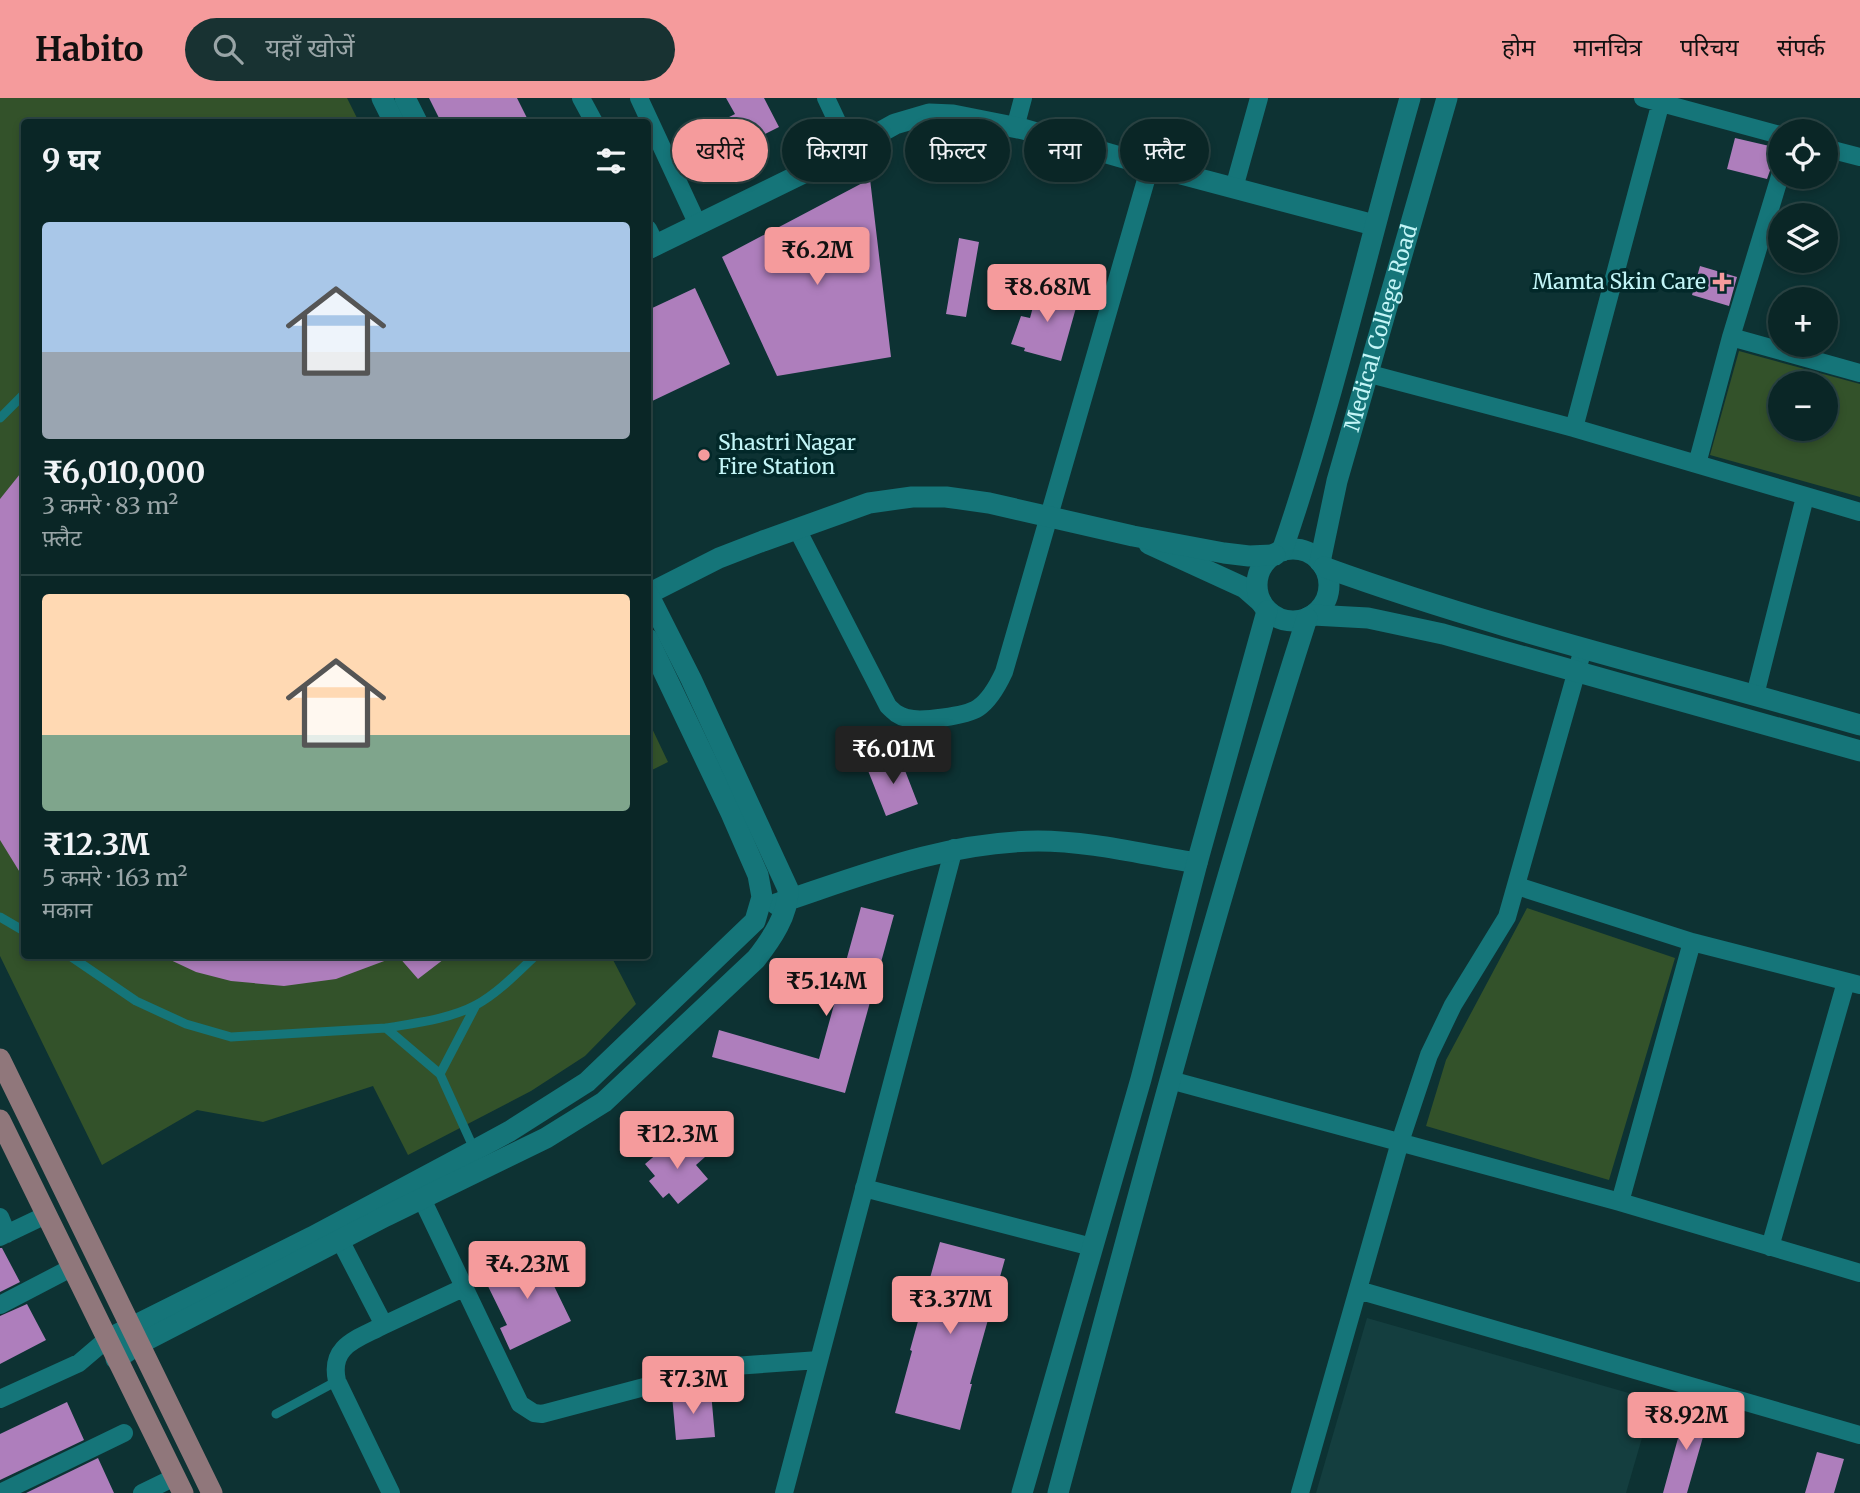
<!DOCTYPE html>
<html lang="hi">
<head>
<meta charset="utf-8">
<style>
	body { margin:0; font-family:Merriweather,"Noto Sans Devanagari",serif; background:#183232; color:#f1f3f6; height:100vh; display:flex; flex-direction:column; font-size:26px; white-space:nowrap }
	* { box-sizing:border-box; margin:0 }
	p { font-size:23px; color:#99a5a7 }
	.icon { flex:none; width:38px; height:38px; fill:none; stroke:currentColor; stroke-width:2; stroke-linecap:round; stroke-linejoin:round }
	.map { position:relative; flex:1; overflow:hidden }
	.panel { position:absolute; left:21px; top:21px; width:630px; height:840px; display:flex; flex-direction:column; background:#0a2626; border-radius:7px; box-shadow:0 4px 10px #0003,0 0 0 2px #2a4343 }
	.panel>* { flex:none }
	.banner { position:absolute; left:672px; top:21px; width:665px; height:63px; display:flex; gap:14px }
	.fabs { position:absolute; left:1768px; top:21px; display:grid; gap:14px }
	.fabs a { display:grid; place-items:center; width:70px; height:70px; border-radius:50%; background:#0a2626; box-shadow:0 4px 10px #0003,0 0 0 2px #2a4343; font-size:35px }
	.price { position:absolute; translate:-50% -60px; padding:0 16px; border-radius:7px; background:#f59b9c; color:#111; font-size:23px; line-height:46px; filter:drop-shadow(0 2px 4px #0008) }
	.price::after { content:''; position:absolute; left:50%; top:42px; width:21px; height:16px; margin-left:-10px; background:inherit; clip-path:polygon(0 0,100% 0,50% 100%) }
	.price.current { background:#222; color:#fff }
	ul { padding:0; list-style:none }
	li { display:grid; align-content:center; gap:14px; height:371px; padding:0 21px }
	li+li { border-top:2px solid #2a4343 }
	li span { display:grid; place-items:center; height:217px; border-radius:7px; color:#555 }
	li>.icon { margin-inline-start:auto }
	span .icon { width:126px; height:126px; fill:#fffc; stroke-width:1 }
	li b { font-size:30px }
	h2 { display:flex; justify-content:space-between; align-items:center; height:84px; padding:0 21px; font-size:30px }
	.tag { padding:0 24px; border-radius:32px; background:#0a2626; box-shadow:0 4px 10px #0003,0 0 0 2px #2a4343; font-size:24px; line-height:63px }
	.tag.current { background:#f59b9c; color:#111 }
	header { display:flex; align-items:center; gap:42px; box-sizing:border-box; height:98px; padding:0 35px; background:#f59b9c; color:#111 }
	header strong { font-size:33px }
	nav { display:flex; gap:38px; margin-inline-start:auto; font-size:24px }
	.search { width:490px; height:63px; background:#183232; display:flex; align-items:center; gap:18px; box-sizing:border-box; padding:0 24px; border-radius:38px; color:#99a5a7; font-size:26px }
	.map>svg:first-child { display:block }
	.built { fill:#143e3f }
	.green { fill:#33522a; fill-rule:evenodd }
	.building { fill:#ae7ebc }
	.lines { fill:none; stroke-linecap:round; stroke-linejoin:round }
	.lane { stroke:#157579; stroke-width:9 }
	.street { stroke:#157579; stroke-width:18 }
	.secondary { stroke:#157579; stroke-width:21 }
	.primary { stroke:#90777b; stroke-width:21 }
	.poi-dot { fill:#f59b9c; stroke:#022829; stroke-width:2.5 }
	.labels { text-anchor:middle; stroke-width:7; stroke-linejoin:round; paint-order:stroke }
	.poi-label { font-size:21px; fill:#c3f5f7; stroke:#022829; text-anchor:end }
	.street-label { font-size:21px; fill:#c3f5f7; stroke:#022829 }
</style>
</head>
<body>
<header>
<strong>Habito</strong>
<div class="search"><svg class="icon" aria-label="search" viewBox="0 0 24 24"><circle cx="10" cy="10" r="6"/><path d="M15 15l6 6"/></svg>यहाँ खोजें</div>
<nav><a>होम</a><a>मानचित्र</a><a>परिचय</a><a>संपर्क</a></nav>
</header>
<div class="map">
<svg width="1860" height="1395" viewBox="0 0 1860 1395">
	<rect width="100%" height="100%" fill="#0d3233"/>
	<path class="built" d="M 1367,1220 L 1653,1302 L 1626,1395 L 1316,1395 Z"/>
	<path class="green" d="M 0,0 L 347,0 L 359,24 L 24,24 L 24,858 L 611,858 L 636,906 L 585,958 L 531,993 L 408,1057 L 373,988 L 263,1024 L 197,1012 L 102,1067 L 0,858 Z
		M 1739,253 L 1860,286 L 1860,399 L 1710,357 ZM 1780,285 L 1825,285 L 1825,331 L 1780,331 Z
		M 648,622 L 668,664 L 648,674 Z
		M 1527,810 L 1675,860 L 1609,1082 L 1426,1028 L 1446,962 Z"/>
	<path class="building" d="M 429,0 L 517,0 L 529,24 L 441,24 Z
		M 726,0 L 764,0 L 779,29 L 708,65 L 694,37 L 735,16 Z
		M 1735,40 L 1778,50 L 1767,81 L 1727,71 Z
		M 870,81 L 891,259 L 777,278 L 722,159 Z
		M 959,140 L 979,144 L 966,219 L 946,216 Z
		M 1700,168 L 1737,179 L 1729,208 L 1692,197 Z
		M 1039,187 L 1079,199 L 1061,263 L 1024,253 L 1025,250 L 1011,246 L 1021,218 L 1030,220 Z
		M 695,190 L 730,266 L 648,305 L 648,212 Z
		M 24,371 L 24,781 L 0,742 L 0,401 Z
		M 899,657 L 918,706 L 886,718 L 867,670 Z
		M 861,809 L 894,817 L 845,995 L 712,959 L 719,932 L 819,961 Z
		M 162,858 L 395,858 L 395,859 L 336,881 L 284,888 L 231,883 L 196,874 Z
		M 398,858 L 448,858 L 418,881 Z
		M 690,1041 L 705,1059 L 696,1067 L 708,1081 L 678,1106 L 669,1095 L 663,1100 L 649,1083 L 655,1078 L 645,1066 L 673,1042 L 679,1050 Z
		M 940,1144 L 1005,1161 L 970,1286 L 972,1286 L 960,1332 L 895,1315 L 912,1253 L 910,1252 Z
		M 0,1150 L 2,1150 L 20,1184 L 0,1194 Z
		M 538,1155 L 571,1223 L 510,1252 L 500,1230 L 507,1227 L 484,1180 Z
		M 27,1206 L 46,1242 L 0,1266 L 0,1218 Z
		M 711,1294 L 715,1339 L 676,1342 L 672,1297 Z
		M 67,1304 L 84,1342 L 0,1382 L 0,1336 Z
		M 1686,1311 L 1709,1318 L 1687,1395 L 1663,1395 Z
		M 1817,1354 L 1844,1361 L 1834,1395 L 1805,1395 Z
		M 98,1360 L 114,1395 L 26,1395 Z"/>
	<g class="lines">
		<path class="lane" d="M 0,320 L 24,296
			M 0,819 L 24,833
			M 70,858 L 136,903 L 186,926 L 231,939 L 386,930 L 440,976 L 474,1051
			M 386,930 C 415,925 450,921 476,907 C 498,895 517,875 535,858
			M 440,976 L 476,907
			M 276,1316 L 337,1283"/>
		<path class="street" d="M 581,0 L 594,24
			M 639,0 L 698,127
			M 826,0 L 850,51
			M 1643,0 L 1780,37
			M 1015,30 L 1023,0
			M 1825,50 L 1860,59
			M 1234,90 L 1259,0
			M 648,131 L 656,147
			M 1731,239 L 1860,275
			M 1370,276 L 1574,330 L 1860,414
			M 1574,330 L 1662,0
			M 1697,366 L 1731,239 L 1780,78
			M 797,431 L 888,608 C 894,614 898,618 907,620 C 921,624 966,618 978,610 C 990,602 998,587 1004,574 L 1150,68
			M 1755,597 L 1805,399
			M 1517,788 L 1692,844 L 1860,887
			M 1170,982 L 1620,1104 L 1860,1175
			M 864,1090 L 1092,1149
			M 422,1101 L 520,1306 L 534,1315 L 542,1316 L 720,1269 L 819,1262
			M 1620,1104 L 1692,844
			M 0,1119 L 7,1136
			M 0,1139 L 46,1117
			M 340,1142 L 384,1227 L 465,1189
			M 1770,1149 L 1846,884
			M 1358,1192 L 1860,1337
			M 0,1207 L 71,1170
			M 384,1227 C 358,1241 329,1247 337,1283 L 391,1395
			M 0,1301 L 79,1265 L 106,1242
			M 0,1395 L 124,1335
			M 142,1395 L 175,1379
			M 784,1395 L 954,750
			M 1300,1395 L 1400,1044 L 1429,957 L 1453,907 L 1507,819 L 1583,551"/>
		<g class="secondary">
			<path d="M 382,0 L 394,24"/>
			<path d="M 405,0 L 417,24"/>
			<path d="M 648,151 L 832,61 L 895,26 L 929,16 L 953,17 L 1023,31 L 1162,71 L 1374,127"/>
			<path d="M 1149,446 L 1245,490 L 1261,504"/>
			<circle cx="1293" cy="487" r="36"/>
			<path d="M 1282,453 C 1333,305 1367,151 1410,0"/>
			<path id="s1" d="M 1320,464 L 1337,383 L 1447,0"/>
			<path d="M 1324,469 C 1500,533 1681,575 1860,627"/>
			<path d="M 648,496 L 719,460 L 763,443 L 869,405 L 912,399 L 946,399 L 989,405 L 1133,438 L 1224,455 L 1249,458 L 1275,457"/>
			<path d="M 1313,517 L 1368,520 L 1443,536 L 1860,653"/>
			<path d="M 776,806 C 863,777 944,744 1038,743 C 1091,743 1145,757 1197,765"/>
			<path d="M 106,1242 L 312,1139 L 475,1052 L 510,1033 L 587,984 L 755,823 L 762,799 L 758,777 L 731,715 L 648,541"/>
			<path d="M 116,1261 L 139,1246 L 386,1118 L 546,1040 L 604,1004 L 756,861 C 771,842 789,816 788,791 L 691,581 L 648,496"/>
			<path d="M 1022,1395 L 1141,981 L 1197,765 L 1267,513"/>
			<path d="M 1058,1395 C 1137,1102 1214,809 1307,520"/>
		</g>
		<path class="primary" d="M 0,961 L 212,1395
			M 0,1022 L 183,1395"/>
	</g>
	<g class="poi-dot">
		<path d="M1718.5 173.5h7v7h7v7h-7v7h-7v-7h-7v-7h7z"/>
		<circle cx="704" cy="357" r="7"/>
	</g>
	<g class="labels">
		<g class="poi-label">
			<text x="1706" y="191">Mamta Skin Care</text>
			<text x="718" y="352" text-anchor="start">Shastri Nagar<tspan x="718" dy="24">Fire Station</tspan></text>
		</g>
		<g class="street-label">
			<text dy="7" stroke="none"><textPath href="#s1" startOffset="242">Medical College Road</textPath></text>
		</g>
	</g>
</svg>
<div class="fabs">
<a><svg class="icon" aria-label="locate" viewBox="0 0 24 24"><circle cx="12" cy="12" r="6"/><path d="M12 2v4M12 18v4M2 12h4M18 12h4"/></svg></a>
<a><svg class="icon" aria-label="layers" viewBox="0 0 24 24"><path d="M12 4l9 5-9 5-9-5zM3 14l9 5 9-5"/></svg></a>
<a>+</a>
<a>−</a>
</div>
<b class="price" style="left:817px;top:189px">₹6.2M</b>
<b class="price" style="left:1047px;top:226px">₹8.68M</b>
<b class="price current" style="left:893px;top:688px">₹6.01M</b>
<b class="price" style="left:826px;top:920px">₹5.14M</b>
<b class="price" style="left:677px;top:1073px">₹12.3M</b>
<b class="price" style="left:527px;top:1203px">₹4.23M</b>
<b class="price" style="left:950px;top:1238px">₹3.37M</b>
<b class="price" style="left:693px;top:1318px">₹7.3M</b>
<b class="price" style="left:1686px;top:1354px">₹8.92M</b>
<div class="banner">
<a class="tag current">खरीदें</a>
<a class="tag">किराया</a>
<a class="tag">फ़िल्टर</a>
<a class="tag">नया</a>
<a class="tag">फ़्लैट</a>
</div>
<section class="panel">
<h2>9 घर<svg class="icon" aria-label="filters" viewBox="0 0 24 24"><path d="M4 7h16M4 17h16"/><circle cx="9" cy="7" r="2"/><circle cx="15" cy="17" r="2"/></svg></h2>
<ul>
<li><span style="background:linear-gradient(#a9c7e8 60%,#9aa5b1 0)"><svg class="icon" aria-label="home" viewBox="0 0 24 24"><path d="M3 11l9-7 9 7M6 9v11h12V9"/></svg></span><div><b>₹6,010,000</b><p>3 कमरे · 83 m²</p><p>फ़्लैट</p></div></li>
<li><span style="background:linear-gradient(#ffd9b3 65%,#7fa58c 0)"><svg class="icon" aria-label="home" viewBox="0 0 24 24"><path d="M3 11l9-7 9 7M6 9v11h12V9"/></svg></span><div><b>₹12.3M</b><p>5 कमरे · 163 m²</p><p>मकान</p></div></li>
</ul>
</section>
</div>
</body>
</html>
